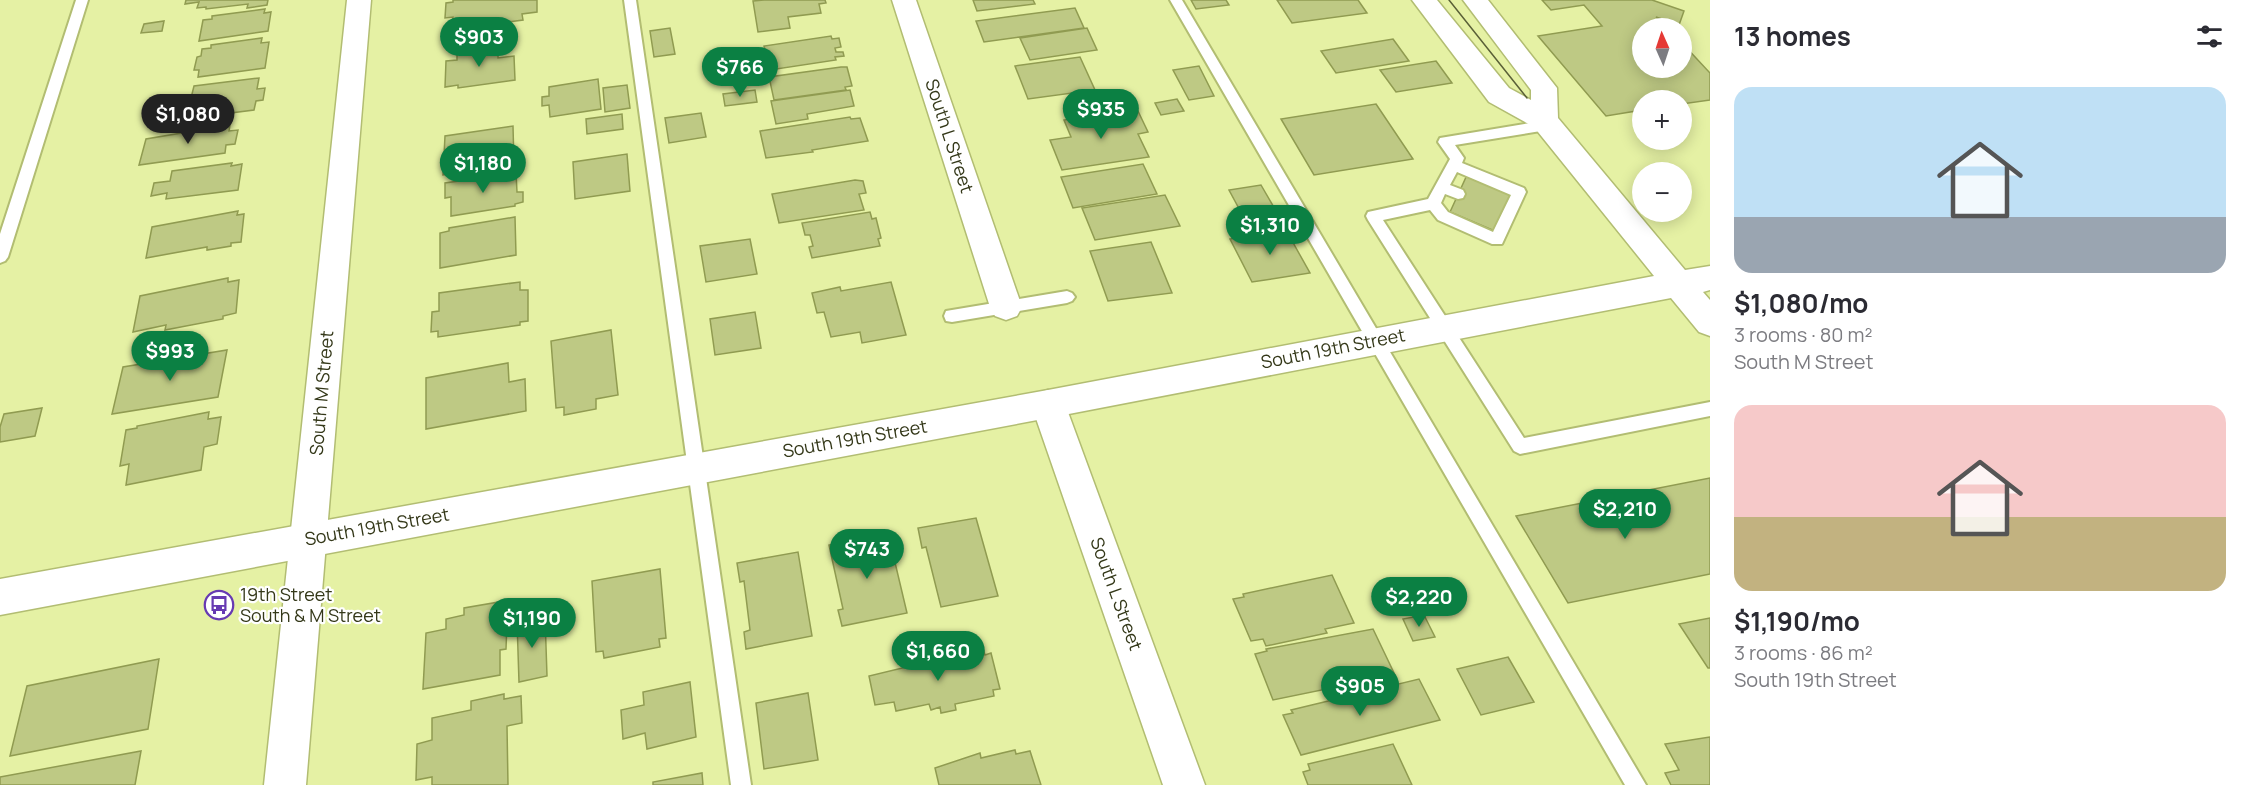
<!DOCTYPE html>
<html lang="en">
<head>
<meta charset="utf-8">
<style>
	body { margin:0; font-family:Manrope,sans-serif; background:#f2f2f3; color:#2b2b33; height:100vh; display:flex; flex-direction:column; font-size:22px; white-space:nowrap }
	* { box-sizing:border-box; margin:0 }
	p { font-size:20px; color:#7c7c81 }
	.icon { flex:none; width:33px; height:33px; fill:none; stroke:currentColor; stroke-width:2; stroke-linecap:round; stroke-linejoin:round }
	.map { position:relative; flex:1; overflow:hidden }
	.panel { display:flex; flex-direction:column; background:#fff; width:540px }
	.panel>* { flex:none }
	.needle { width:39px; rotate:357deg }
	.buttons { position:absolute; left:1632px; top:18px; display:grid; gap:12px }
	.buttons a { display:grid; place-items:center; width:60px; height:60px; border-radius:50%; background:#fff; box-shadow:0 3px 15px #0003; font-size:30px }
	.price { position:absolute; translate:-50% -51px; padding:0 14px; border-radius:21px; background:#0b8043; color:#fff; font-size:20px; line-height:39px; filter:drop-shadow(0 2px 3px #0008) }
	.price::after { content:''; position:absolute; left:50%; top:36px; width:18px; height:14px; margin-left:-9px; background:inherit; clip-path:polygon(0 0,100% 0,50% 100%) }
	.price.on { background:#222; color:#fff }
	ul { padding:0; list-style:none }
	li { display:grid; align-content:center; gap:12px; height:318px; padding:0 24px }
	li span { display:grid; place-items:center; height:186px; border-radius:18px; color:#555 }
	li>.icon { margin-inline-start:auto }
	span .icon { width:108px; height:108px; fill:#fffc; stroke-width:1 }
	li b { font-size:26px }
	h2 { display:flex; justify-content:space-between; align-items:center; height:72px; padding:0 24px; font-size:26px }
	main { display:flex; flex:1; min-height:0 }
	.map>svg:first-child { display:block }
	.building { fill:#bec984; stroke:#909b51; stroke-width:1.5 }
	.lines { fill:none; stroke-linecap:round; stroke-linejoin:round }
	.lane-casing { stroke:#b2bd72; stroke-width:4 }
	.street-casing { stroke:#b2bd72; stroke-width:3 }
	.secondary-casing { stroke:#b2bd72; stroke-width:3 }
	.lane { fill:#fff; fill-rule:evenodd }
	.street { fill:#fff; fill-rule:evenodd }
	.secondary { fill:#fff; fill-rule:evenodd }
	.tram { stroke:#5a6037; stroke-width:1.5 }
	.labels { text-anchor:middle; stroke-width:4.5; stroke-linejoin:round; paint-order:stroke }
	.street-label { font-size:18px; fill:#343819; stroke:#fff }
	.poi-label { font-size:18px; fill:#343819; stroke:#fff; text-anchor:start }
</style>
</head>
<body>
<main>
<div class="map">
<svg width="1710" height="785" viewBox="0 0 1710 785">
	<rect width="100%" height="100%" fill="#e5f1a4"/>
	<path class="building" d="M 186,0 L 268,0 L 267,5 L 247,8 L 248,4 L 206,9 L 206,7 L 197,8 L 199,2 L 185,4 Z
		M 453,0 L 537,0 L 537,12 L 522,14 L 523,20 L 452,29 L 453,17 L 445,18 L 446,3 L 453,2 Z
		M 764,0 L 825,0 L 826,3 L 819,4 L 821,13 L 788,17 L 790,28 L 758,32 L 753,1 Z
		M 973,0 L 1033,0 L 1035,4 L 977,11 Z
		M 1191,0 L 1226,0 L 1229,5 L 1196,9 Z
		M 1277,0 L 1358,0 L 1367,13 L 1292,23 Z
		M 1542,0 L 1652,0 L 1684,11 L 1679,25 L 1656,17 L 1667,28 L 1642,28 L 1642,68 L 1682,68 L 1682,43 L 1710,73 L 1710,100 L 1682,104 L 1682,100 L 1642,100 L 1642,110 L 1606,116 L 1538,36 L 1602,26 L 1584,5 L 1551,10 Z
		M 1075,8 L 1084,28 L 984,42 L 976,21 Z
		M 265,9 L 264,13 L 271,12 L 268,31 L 199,41 L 203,20 L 212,19 L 212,16 Z
		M 164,21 L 162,31 L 141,33 L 144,24 Z
		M 670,28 L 675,54 L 654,57 L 650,31 Z
		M 1087,28 L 1097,50 L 1030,60 L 1020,38 Z
		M 831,36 L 832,39 L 839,38 L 841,47 L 835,48 L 836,52 L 843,52 L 844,56 L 835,57 L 836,60 L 770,70 L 764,46 Z
		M 262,38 L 261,43 L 269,42 L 265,68 L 198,77 L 199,70 L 194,70 L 197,57 L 201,56 L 202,49 L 211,48 L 211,45 Z
		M 1393,39 L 1409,61 L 1336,73 L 1321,51 Z
		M 498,44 L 498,58 L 514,56 L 515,80 L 458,88 L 458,85 L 445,87 L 446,61 L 457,60 L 457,50 Z
		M 1080,57 L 1095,90 L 1028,99 L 1015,66 Z
		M 1436,61 L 1452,83 L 1396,92 L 1380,70 Z
		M 1199,66 L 1214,96 L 1189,100 L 1173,70 Z
		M 841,67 L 847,67 L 852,86 L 845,87 L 846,90 L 774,100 L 769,77 Z
		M 259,78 L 257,89 L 265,88 L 263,100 L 256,101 L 254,110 L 207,116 L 206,120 L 177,123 L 180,114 L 175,114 L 177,108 L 181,107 L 183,99 L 191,98 L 194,86 Z
		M 598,79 L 601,109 L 550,117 L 549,105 L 542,106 L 542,97 L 549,96 L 549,87 Z
		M 627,85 L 630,108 L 605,112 L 603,88 Z
		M 755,90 L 757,102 L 725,106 L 723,94 Z
		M 850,90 L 854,106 L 807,114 L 808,119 L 776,124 L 771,101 Z
		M 1177,99 L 1184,111 L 1161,115 L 1155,103 Z
		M 1376,104 L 1413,159 L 1314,175 L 1281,119 Z
		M 1137,109 L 1148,132 L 1138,134 L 1149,157 L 1062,170 L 1050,140 L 1071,137 L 1064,120 Z
		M 701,113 L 706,137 L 669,143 L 665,118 Z
		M 622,114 L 623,129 L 587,134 L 586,119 Z
		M 850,117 L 851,119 L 860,118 L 868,141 L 812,150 L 813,152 L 766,158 L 760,131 Z
		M 230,125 L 229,131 L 238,130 L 235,144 L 226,145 L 225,153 L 139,165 L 146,139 Z
		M 513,126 L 514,165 L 443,175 L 445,136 Z
		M 627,154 L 630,191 L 575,199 L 573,162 Z
		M 232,163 L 231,166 L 242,164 L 238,190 L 166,199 L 167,193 L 151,196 L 154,183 L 170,181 L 172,171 Z
		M 1143,164 L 1157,194 L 1073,208 L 1061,177 Z
		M 516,173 L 517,192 L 523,192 L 523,202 L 515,204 L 515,206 L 451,216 L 451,197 L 445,198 L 445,183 Z
		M 1467,175 L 1513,195 L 1497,232 L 1450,212 Z
		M 855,180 L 863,181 L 866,193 L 859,194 L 864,210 L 779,223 L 772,194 Z
		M 1261,185 L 1276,211 L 1243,216 L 1229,190 Z
		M 1165,195 L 1180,226 L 1095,240 L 1082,208 Z
		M 238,211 L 237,215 L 244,214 L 241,242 L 231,243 L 231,246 L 207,250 L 207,247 L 146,258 L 152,227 Z
		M 870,212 L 872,219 L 876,218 L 881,238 L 878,239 L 880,246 L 812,258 L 809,247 L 813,246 L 810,235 L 805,235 L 802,223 Z
		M 515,217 L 516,255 L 440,268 L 440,233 L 449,231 L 449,228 Z
		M 1286,230 L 1310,273 L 1252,282 L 1230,239 Z
		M 750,239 L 757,274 L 706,282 L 700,246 Z
		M 1151,242 L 1172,293 L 1108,301 L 1090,251 Z
		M 228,278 L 228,282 L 239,280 L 236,313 L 223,316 L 223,319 L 165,330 L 166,325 L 133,332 L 140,296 Z
		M 520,282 L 520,290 L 528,290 L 528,321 L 520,322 L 520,325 L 438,337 L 438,331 L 431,332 L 432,312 L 439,311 L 439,293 Z
		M 891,282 L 906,335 L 862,343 L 860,332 L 831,337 L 824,312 L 817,313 L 812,293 L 840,287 L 841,291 Z
		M 755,312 L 761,348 L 715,355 L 710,319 Z
		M 611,330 L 618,395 L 596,399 L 596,409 L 564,415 L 564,407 L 556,408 L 551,341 Z
		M 227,350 L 218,397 L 112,414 L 123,367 Z
		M 508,363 L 509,382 L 525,379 L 526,411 L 426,429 L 426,378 Z
		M 42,408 L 35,436 L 0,442 L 0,427 L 4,414 Z
		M 209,412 L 208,419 L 221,417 L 217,444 L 204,447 L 201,470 L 126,485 L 129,464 L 120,466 L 126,430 L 137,428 L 137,426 Z
		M 1710,478 L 1710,574 L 1568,603 L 1516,516 Z
		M 976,518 L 998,596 L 941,607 L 926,547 L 922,548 L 918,528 Z
		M 888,533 L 907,613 L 842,626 L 838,610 L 843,609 L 829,545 Z
		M 798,552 L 812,636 L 746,649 L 744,632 L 750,630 L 744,581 L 740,582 L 737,563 Z
		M 660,569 L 666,638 L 659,639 L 660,647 L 604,658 L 603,651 L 596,652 L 592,581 Z
		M 1332,575 L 1354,623 L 1325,629 L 1327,633 L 1266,646 L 1263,639 L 1251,641 L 1233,599 L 1244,597 L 1243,594 Z
		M 499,602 L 499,623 L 507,622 L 506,649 L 500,650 L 500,675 L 423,689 L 426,633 L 446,629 L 446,619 L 464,615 L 464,608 Z
		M 1424,615 L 1435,637 L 1413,641 L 1403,619 Z
		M 545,616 L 547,676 L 519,682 L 517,621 Z
		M 1710,618 L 1710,668 L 1708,668 L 1679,624 Z
		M 1373,629 L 1395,675 L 1273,700 L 1255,654 L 1267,651 L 1266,649 Z
		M 983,648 L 985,655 L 991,653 L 1000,689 L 993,690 L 994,696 L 955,704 L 956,710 L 941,713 L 940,707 L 931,710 L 929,704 L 896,711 L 894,702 L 875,705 L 869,676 L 919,664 L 918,661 Z
		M 1508,657 L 1534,702 L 1481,715 L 1457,669 Z
		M 159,659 L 148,729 L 10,756 L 27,686 Z
		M 1419,679 L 1440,720 L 1301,755 L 1283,715 L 1293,713 L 1291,710 Z
		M 690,682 L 696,737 L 647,749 L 645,733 L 623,739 L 621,710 L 644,705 L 643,692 Z
		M 808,693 L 818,760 L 764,769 L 756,703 Z
		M 504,694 L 504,699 L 521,696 L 522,723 L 507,726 L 508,785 L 432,785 L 432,777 L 416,780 L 417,744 L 432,740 L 432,718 L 471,710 L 471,701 Z
		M 1710,737 L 1710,785 L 1671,785 L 1665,773 L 1679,770 L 1665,744 Z
		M 1393,744 L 1412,785 L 1308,785 L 1303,772 L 1310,770 L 1308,764 Z
		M 1015,750 L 1016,754 L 1030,751 L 1041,785 L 939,785 L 935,768 L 980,753 L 981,758 Z
		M 141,751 L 135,785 L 0,785 L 0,777 Z
		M 702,773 L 703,785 L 653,785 L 653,782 Z"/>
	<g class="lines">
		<g class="lane-casing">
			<path id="lane" d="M 76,0 L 88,0 L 8,257 L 5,261 L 0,263 L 0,234 Z
				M 624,0 L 636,0 L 751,785 L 731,785 Z
				M 1170,0 L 1182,0 L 1646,785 L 1625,785 Z
				M 1548,120 L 1553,121 L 1555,125 L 1553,129 L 1455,145 L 1464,158 L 1462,163 L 1524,188 L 1526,192 L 1502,244 L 1492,244 L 1438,220 L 1430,210 L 1383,220 L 1524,438 L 1710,402 L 1710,416 L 1520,454 L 1514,451 L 1368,220 L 1366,216 L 1368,212 L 1428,199 L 1450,159 L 1438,142 L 1440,138 ZM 1457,172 L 1511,195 L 1493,232 L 1448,212 L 1441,203 L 1445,194 L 1458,199 L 1463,198 L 1465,194 L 1463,190 L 1450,185 Z
				M 1067,291 L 1072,293 L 1075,297 L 1072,301 L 1067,303 L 952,322 L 946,321 L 944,316 L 946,311 L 952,310 Z"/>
		</g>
		<g class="street-casing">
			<path id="street" d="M 347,0 L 371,0 L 306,785 L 264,785 Z
				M 892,0 L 916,0 L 1022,307 L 1017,316 L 1006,320 L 995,316 L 990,307 Z
				M 1048,390 L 1060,394 L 1065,404 L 1205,785 L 1163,785 L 1031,404 L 1036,394 Z"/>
		</g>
		<g class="secondary-casing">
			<path id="secondary" d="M 1412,0 L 1437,0 L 1509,88 L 1531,100 L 1531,90 L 1463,0 L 1488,0 L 1557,88 L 1558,118 L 1685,270 L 1710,266 L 1710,290 L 1703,292 L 1710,300 L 1710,336 L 1699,332 L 1671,298 L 1048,418 L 0,615 L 0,579 L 1048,390 L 1654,276 L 1534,127 L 1489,102 Z"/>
		</g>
		<use href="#lane" class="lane"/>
		<use href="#street" class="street"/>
		<use href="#secondary" class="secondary"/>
		<path class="tram" d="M 1449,0 L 1527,98"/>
	</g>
	<defs>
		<g id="bus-ring" transform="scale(1.5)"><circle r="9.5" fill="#fff" stroke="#673ab2" stroke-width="1.5"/><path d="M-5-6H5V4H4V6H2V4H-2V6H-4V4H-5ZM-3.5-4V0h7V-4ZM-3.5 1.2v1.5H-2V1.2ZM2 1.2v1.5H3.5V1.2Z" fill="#673ab2"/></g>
	</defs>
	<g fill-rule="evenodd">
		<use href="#bus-ring" x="219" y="605"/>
	</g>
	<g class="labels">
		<g class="street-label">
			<text transform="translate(949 136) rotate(72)" y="6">South L Street</text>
			<text transform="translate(1333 349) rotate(-11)" y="6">South 19th Street</text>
			<text transform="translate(322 393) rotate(-85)" y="6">South M Street</text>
			<text transform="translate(855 439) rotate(-10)" y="6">South 19th Street</text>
			<text transform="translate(377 527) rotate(-10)" y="6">South 19th Street</text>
			<text transform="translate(1116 594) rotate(70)" y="6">South L Street</text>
		</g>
		<g class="poi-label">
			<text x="240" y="601">19th Street<tspan x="240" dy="21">South &amp; M Street</tspan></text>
		</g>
	</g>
</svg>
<div class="buttons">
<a><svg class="needle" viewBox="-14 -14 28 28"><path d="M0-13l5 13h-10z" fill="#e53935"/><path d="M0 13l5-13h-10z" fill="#7c7c81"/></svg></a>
<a>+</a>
<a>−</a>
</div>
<b class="price" style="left:479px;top:68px">$903</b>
<b class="price" style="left:740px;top:98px">$766</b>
<b class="price" style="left:1101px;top:140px">$935</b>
<b class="price on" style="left:188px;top:145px">$1,080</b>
<b class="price" style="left:483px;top:194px">$1,180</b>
<b class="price" style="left:1270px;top:256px">$1,310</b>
<b class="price" style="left:170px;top:382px">$993</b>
<b class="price" style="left:1625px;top:540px">$2,210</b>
<b class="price" style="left:867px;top:580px">$743</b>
<b class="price" style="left:1419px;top:628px">$2,220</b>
<b class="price" style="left:532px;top:649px">$1,190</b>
<b class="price" style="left:938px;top:682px">$1,660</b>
<b class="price" style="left:1360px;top:717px">$905</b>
</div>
<section class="panel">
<h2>13 homes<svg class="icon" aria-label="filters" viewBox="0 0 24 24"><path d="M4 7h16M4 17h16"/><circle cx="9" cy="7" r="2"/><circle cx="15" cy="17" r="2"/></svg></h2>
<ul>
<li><span style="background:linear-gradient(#bfe0f5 70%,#9aa5b1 0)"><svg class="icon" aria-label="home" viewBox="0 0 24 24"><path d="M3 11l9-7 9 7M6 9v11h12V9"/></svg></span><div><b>$1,080/mo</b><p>3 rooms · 80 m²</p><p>South M Street</p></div></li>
<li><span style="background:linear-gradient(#f6c9c9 60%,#c2b280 0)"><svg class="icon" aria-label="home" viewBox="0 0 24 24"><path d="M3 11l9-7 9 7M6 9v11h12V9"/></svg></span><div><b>$1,190/mo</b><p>3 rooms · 86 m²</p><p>South 19th Street</p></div></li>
</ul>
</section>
</main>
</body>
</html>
